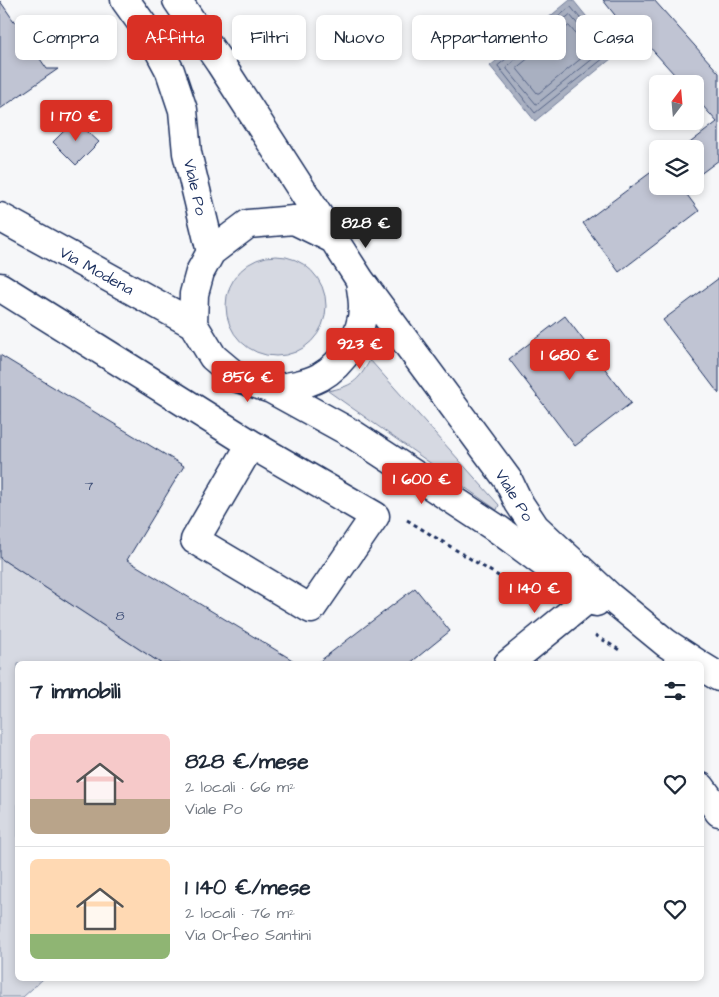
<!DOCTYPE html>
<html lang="it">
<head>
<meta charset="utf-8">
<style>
	body { margin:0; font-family:"Architects Daughter",sans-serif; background:#f6f6f7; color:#1f2937; height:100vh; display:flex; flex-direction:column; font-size:19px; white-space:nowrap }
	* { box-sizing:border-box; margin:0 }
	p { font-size:16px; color:#747a83 }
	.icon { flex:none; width:28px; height:28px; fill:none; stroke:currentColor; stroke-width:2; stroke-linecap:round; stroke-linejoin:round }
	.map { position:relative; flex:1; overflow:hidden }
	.drawer { position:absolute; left:15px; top:661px; width:689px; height:320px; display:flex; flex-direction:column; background:#fff; border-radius:8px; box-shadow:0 2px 8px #0003 }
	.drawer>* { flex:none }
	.top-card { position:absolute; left:15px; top:15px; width:690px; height:45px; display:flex; gap:10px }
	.needle { width:32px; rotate:16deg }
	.fabs { position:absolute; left:649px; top:75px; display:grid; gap:10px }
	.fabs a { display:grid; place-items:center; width:55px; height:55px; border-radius:8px; background:#fff; box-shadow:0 2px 8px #0003; font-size:25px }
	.price { position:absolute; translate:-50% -42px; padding:0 11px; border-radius:5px; background:#d93025; color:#fff; font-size:16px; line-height:32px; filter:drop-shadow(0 1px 2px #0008) }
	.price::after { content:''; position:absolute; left:50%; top:30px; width:15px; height:11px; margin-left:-8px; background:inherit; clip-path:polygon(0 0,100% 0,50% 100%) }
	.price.current { background:#222; color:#fff }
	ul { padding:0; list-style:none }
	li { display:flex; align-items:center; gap:15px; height:125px; padding:0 15px }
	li+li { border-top:1px solid #e0e1e3 }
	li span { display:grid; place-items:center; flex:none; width:140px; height:100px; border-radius:8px; color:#555 }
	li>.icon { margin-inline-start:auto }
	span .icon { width:60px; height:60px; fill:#fffc; stroke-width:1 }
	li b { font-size:21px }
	h2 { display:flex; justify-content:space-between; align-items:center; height:60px; padding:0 15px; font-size:21px }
	.chip { padding:0 18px; border-radius:8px; background:#fff; box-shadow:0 2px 8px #0003; font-size:18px; line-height:45px }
	.chip.current { background:#d93025; color:#fff }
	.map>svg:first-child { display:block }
	.green { fill:#d6d9e2; stroke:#7884a0 }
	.water { fill:#a9b0c1; stroke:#707c99 }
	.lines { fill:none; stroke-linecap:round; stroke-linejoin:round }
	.shore { stroke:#546386; stroke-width:1 }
	.building { fill:#c0c4d3; stroke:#1b2f5e }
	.minor-casing { stroke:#1b2f5e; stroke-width:31 }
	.major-casing { stroke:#1b2f5e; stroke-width:31 }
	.path { stroke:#1b2f5e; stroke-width:3; stroke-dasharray:4 4; stroke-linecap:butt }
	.minor { stroke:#fff; stroke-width:28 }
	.major { stroke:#fff; stroke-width:28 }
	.labels { text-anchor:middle; stroke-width:5; stroke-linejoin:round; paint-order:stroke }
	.number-label { font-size:14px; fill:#44547b }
	.street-label { font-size:16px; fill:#1b2f5e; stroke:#fff }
</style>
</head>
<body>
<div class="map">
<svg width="719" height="997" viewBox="0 0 719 997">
	<rect width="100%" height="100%" fill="#f6f7f9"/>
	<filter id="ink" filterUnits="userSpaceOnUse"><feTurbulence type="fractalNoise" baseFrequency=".02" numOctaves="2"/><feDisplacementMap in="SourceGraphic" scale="10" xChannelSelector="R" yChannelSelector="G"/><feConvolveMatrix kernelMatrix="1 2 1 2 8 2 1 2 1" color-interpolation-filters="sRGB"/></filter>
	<g filter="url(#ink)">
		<path class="green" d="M226 306a50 50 0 1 1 100 0a50 50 0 1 1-100 0Z
			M 370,360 L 499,505 L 497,510 L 328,391 C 352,386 358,382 370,360 Z
			M 0,558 L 162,664 L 18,664 L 18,979 L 43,979 L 23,997 L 0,997 Z"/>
		<path class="water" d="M 570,0 L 573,0 L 617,54 L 535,121 L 490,66 Z"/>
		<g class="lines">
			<path class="shore" d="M 571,7 L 609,54 L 535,113 L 498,66 Z
				M 570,15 L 600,51 L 600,53 L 538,103 L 536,104 L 507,69 L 507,67 Z
				M 569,26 L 589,49 L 589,52 L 539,93 L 537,93 L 518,70 L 517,68 Z"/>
		</g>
		<path class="building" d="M 603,0 L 654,0 L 719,73 L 719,160 L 695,178 L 695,149 L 682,149 L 717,122 L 695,97 L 695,84 L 683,84 L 638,34 L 633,38 Z
			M 0,1 L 47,69 L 58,69 L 0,109 Z
			M 75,120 L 99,142 L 76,165 L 53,142 Z
			M 658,167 L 658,186 L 684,186 L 682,188 L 699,211 L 619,272 L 583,223 Z
			M 719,278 L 719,394 L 663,320 Z
			M 565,316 L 631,403 L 575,446 L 509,359 Z
			M 0,355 L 184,466 L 127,560 L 299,664 L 162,664 L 0,558 Z
			M 415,588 L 450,631 L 409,664 L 316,664 Z"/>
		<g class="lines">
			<g class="minor-casing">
				<path id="minor" d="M 0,287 L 251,444 L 375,516 L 311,609 L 195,540 L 251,444
					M 508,664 L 589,598
					M 701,787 L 719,812"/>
			</g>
			<g class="major-casing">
				<path id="major" d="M 125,0 L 153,39 L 170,71 L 183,110 L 187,153 L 211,252
					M 177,0 L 220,63 L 360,280 L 508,480 L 519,503 L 535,527 L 610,597 L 666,643 L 698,664
					M 0,217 L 193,324 L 213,357 L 238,378 L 271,389 L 351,433 L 499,530 L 596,602
					M 193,324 L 194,294 L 200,272 L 211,252 L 248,224 L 294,220 L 335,240
					M 271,389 C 287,387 305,385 320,377 C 343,364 363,334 363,307 C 363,298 361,289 360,280
					M 701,666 L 719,677"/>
			</g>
			<path class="path" d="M 407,520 L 523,591
				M 595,635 L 621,651"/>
			<use href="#minor" class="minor"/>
			<use href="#major" class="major"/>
		</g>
	</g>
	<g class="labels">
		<g class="number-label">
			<text x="89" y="490">7</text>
			<text x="120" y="620">8</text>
		</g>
		<g class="street-label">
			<text transform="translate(196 187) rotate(77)" y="6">Viale Po</text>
			<text transform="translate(97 270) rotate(29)" y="6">Via Modena</text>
			<text transform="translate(515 495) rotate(58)" y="6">Viale Po</text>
		</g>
	</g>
</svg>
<div class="fabs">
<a><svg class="needle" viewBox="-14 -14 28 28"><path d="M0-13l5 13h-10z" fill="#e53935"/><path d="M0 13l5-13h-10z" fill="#747a83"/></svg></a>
<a><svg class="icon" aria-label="layers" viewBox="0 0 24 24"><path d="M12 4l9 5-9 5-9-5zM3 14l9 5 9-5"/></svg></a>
</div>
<b class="price" style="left:76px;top:142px">1 170 €</b>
<b class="price current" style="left:366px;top:249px">828 €</b>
<b class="price" style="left:360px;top:370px">923 €</b>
<b class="price" style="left:570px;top:381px">1 680 €</b>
<b class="price" style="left:248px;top:403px">856 €</b>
<b class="price" style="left:422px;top:505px">1 600 €</b>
<b class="price" style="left:535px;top:614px">1 140 €</b>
<div class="top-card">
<a class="chip">Compra</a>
<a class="chip current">Affitta</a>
<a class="chip">Filtri</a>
<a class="chip">Nuovo</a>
<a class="chip">Appartamento</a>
<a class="chip">Casa</a>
</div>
<section class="drawer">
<h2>7 immobili<svg class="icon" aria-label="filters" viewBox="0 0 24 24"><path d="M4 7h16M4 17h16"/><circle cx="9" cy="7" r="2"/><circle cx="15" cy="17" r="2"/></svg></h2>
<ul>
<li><span style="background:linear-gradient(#f6c9c9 65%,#b9a48a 0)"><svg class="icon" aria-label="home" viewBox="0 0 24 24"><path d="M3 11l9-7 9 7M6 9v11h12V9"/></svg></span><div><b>828 €/mese</b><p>2 locali · 66 m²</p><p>Viale Po</p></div><svg class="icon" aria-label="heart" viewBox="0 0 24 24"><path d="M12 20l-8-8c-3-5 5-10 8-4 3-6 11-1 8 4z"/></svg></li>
<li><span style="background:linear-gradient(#ffd9b3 75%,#8fb573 0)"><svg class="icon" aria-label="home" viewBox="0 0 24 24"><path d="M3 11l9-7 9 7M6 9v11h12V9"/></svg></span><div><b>1 140 €/mese</b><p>2 locali · 76 m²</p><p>Via Orfeo Santini</p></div><svg class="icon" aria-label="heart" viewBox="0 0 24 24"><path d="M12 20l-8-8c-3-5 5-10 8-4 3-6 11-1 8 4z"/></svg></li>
</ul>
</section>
</div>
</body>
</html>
